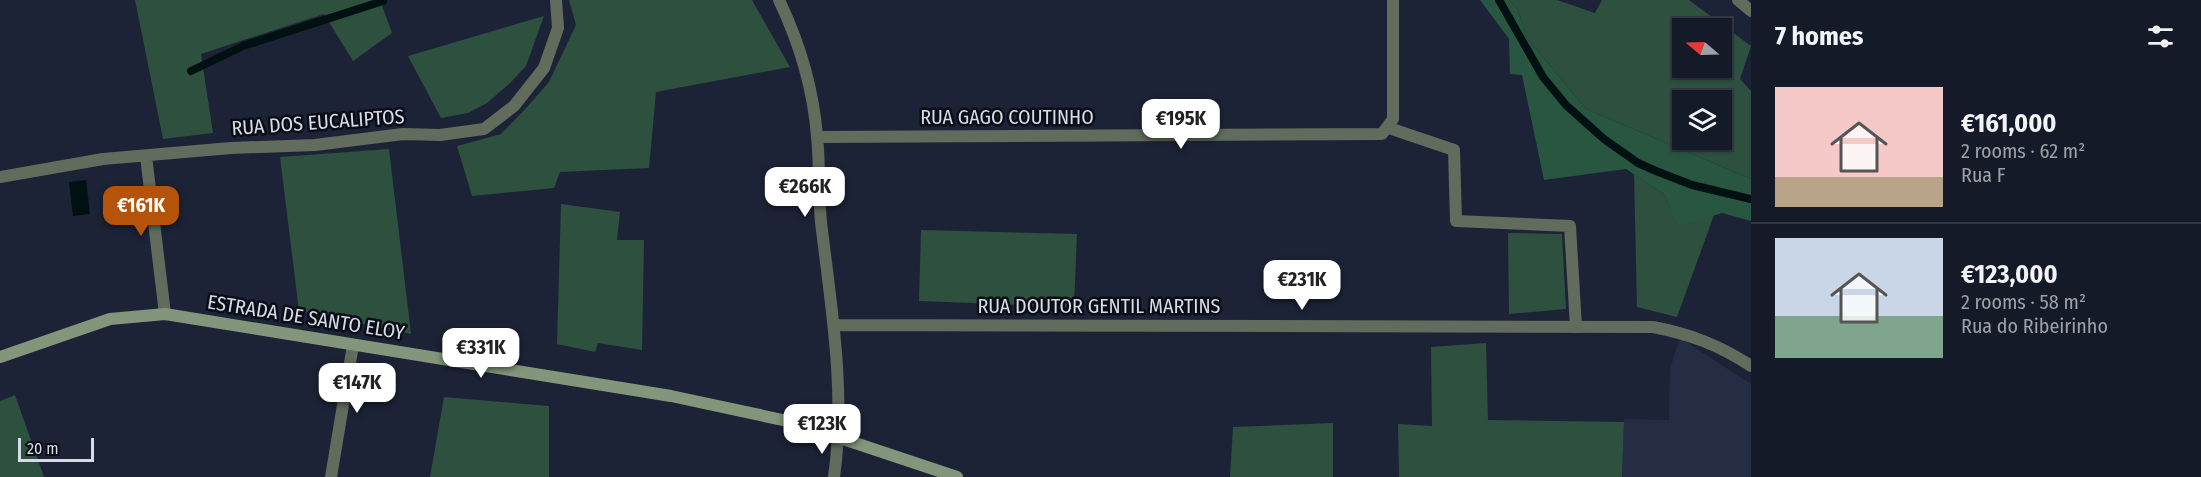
<!DOCTYPE html>
<html lang="en">
<head>
<meta charset="utf-8">
<style>
	body { margin:0; font-family:"Fira Sans Condensed",sans-serif; background:#222734; color:#f1f3f6; height:100vh; display:flex; flex-direction:column; font-size:22px; white-space:nowrap }
	* { box-sizing:border-box; margin:0 }
	p { font-size:20px; color:#9da1a8 }
	.icon { flex:none; width:33px; height:33px; fill:none; stroke:currentColor; stroke-width:2; stroke-linecap:round; stroke-linejoin:round }
	.map { position:relative; flex:1; overflow:hidden }
	.panel { display:flex; flex-direction:column; background:#151a28; width:450px }
	.panel>* { flex:none }
	.needle { width:39px; rotate:289deg }
	.controls { position:absolute; left:1672px; top:18px; display:grid; gap:12px }
	.controls a { display:grid; place-items:center; width:60px; height:60px; border-radius:0px; background:#151a28; box-shadow:0 2px 4px #0004,0 0 0 2px #343845; font-size:30px }
	.scale { position:absolute; left:18px; bottom:15px; width:76px; box-sizing:border-box; padding-left:6px; border:3px solid #d6dbe8; border-top:0; font-size:16px; line-height:21px; white-space:nowrap; color:#d6dbe8; -webkit-text-stroke:4px #0a0d15; paint-order:stroke }
	.price { position:absolute; translate:-50% -51px; padding:0 14px; border-radius:12px; background:#fff; color:#222; font-size:20px; line-height:39px; filter:drop-shadow(0 2px 3px #0008) }
	.price::after { content:''; position:absolute; left:50%; top:36px; width:18px; height:14px; margin-left:-9px; background:inherit; clip-path:polygon(0 0,100% 0,50% 100%) }
	.price.current { background:#b45309; color:#fff }
	ul { padding:0; list-style:none }
	li { display:flex; align-items:center; gap:18px; height:150px; padding:0 24px }
	li+li { border-top:2px solid #343845 }
	li span { display:grid; place-items:center; flex:none; width:168px; height:120px; border-radius:0px; color:#555 }
	li>.icon { margin-inline-start:auto }
	span .icon { width:72px; height:72px; fill:#fffc; stroke-width:1 }
	li b { font-size:26px }
	h2 { display:flex; justify-content:space-between; align-items:center; height:72px; padding:0 24px; font-size:26px }
	main { display:flex; flex:1; min-height:0 }
	.map>svg:first-child { display:block }
	.built { fill:#242d44 }
	.green { fill:#2d503f; fill-rule:evenodd }
	.forest { fill:#285641 }
	.water { fill:#011111 }
	.lines { fill:none; stroke-linecap:round; stroke-linejoin:round }
	.stream { stroke:#011111; stroke-width:8 }
	.lane { stroke:#616c5c; stroke-width:12 }
	.street { stroke:#616c5c; stroke-width:12 }
	.secondary { stroke:#83957b; stroke-width:12 }
	.labels { text-anchor:middle; stroke-width:5; stroke-linejoin:round; paint-order:stroke }
	.street-label { font-size:20px; fill:#d6dbe8; stroke:#0a0d15 }
</style>
</head>
<body>
<main>
<div class="map">
<svg width="1751" height="477" viewBox="0 0 1751 477">
	<rect width="100%" height="100%" fill="#1c2336"/>
	<path class="built" d="M 1680,338 L 1751,384 L 1751,477 L 1622,477 L 1624,419 L 1669,420 L 1670,369 Z"/>
	<path class="green" d="M 135,0 L 380,0 L 392,33 L 353,61 L 324,14 L 201,54 L 213,133 L 163,139 Z
		M 569,0 L 752,0 L 790,67 L 656,92 L 649,168 L 560,172 L 554,188 L 472,196 L 457,146 L 501,134 L 527,107 L 549,82 L 576,25 Z
		M 1509,0 L 1557,0 L 1595,13 L 1602,0 L 1689,0 L 1751,46 L 1740,79 L 1751,91 L 1751,179 L 1586,109 L 1527,38 L 1518,10 ZM 1683,28 L 1722,28 L 1722,68 L 1683,68 ZM 1683,100 L 1722,100 L 1722,140 L 1683,140 Z
		M 544,16 L 526,66 L 511,82 L 487,103 L 468,113 L 441,118 L 408,56 Z
		M 389,149 L 411,334 L 299,311 L 280,157 Z
		M 1634,174 L 1664,194 L 1677,226 L 1714,215 L 1677,317 L 1637,307 Z
		M 561,204 L 620,212 L 617,240 L 644,240 L 642,350 L 598,343 L 595,352 L 557,344 Z
		M 921,230 L 1077,234 L 1074,307 L 919,301 Z
		M 1508,233 L 1562,234 L 1566,309 L 1509,314 Z
		M 1486,343 L 1488,420 L 1624,422 L 1622,477 L 1399,477 L 1398,424 L 1432,426 L 1431,347 Z
		M 15,395 L 44,477 L 0,477 L 0,401 Z
		M 444,397 L 549,406 L 549,477 L 430,477 Z
		M 1333,423 L 1333,477 L 1230,477 L 1233,427 Z"/>
	<path class="forest" d="M 1480,0 L 1509,0 L 1518,10 L 1527,38 L 1586,109 L 1751,179 L 1751,221 L 1722,213 L 1677,227 L 1664,194 L 1626,169 L 1544,180 L 1522,75 L 1510,74 L 1509,39 Z"/>
	<path class="water" d="M 86,180 L 90,214 L 73,216 L 69,182 Z"/>
	<g class="lines">
		<path class="stream" d="M 1499,0 L 1543,77 L 1566,105 L 1604,139 L 1638,163 L 1656,171 L 1692,185 L 1751,199
			M 191,71 L 243,46 L 383,1"/>
		<path class="lane" d="M 1389,128 L 1454,150 L 1456,221 L 1570,226 L 1576,327"/>
		<path class="street" d="M 779,0 C 800,44 813,87 817,136 C 820,164 818,193 821,222 C 831,307 846,391 834,477
			M 1738,0 L 1751,11
			M 817,137 L 1382,134 L 1393,119 L 1393,0
			M 146,156 L 165,314
			M 0,177 L 103,159 L 231,148 L 315,145 L 403,134 L 440,135 L 484,129 L 514,106 L 544,68 L 558,28 L 556,0
			M 835,325 L 1653,327 C 1690,334 1719,345 1751,366
			M 331,477 L 353,345"/>
		<path class="secondary" d="M 0,357 L 110,319 L 165,314 L 671,396 L 792,422 L 957,477"/>
	</g>
	<g class="labels">
		<g class="street-label">
			<text x="1007" y="124">RUA GAGO COUTINHO</text>
			<text transform="translate(318 122) rotate(-4)" y="7">RUA DOS EUCALIPTOS</text>
			<text x="1099" y="313">RUA DOUTOR GENTIL MARTINS</text>
			<text transform="translate(306 317) rotate(9)" y="7">ESTRADA DE SANTO ELOY</text>
		</g>
	</g>
</svg>
<div class="controls">
<a><svg class="needle" viewBox="-14 -14 28 28"><path d="M0-13l5 13h-10z" fill="#e53935"/><path d="M0 13l5-13h-10z" fill="#9da1a8"/></svg></a>
<a><svg class="icon" aria-label="layers" viewBox="0 0 24 24"><path d="M12 4l9 5-9 5-9-5zM3 14l9 5 9-5"/></svg></a>
</div>
<div class="scale">20 m</div>
<b class="price" style="left:1181px;top:150px">€195K</b>
<b class="price" style="left:805px;top:218px">€266K</b>
<b class="price current" style="left:141px;top:237px">€161K</b>
<b class="price" style="left:1302px;top:311px">€231K</b>
<b class="price" style="left:481px;top:379px">€331K</b>
<b class="price" style="left:357px;top:414px">€147K</b>
<b class="price" style="left:822px;top:455px">€123K</b>
</div>
<section class="panel">
<h2>7 homes<svg class="icon" aria-label="filters" viewBox="0 0 24 24"><path d="M4 7h16M4 17h16"/><circle cx="9" cy="7" r="2"/><circle cx="15" cy="17" r="2"/></svg></h2>
<ul>
<li><span style="background:linear-gradient(#f6c9c9 75%,#b9a48a 0)"><svg class="icon" aria-label="home" viewBox="0 0 24 24"><path d="M3 11l9-7 9 7M6 9v11h12V9"/></svg></span><div><b>€161,000</b><p>2 rooms · 62 m²</p><p>Rua F</p></div></li>
<li><span style="background:linear-gradient(#c9d6e8 65%,#7fa58c 0)"><svg class="icon" aria-label="home" viewBox="0 0 24 24"><path d="M3 11l9-7 9 7M6 9v11h12V9"/></svg></span><div><b>€123,000</b><p>2 rooms · 58 m²</p><p>Rua do Ribeirinho</p></div></li>
</ul>
</section>
</main>
</body>
</html>
